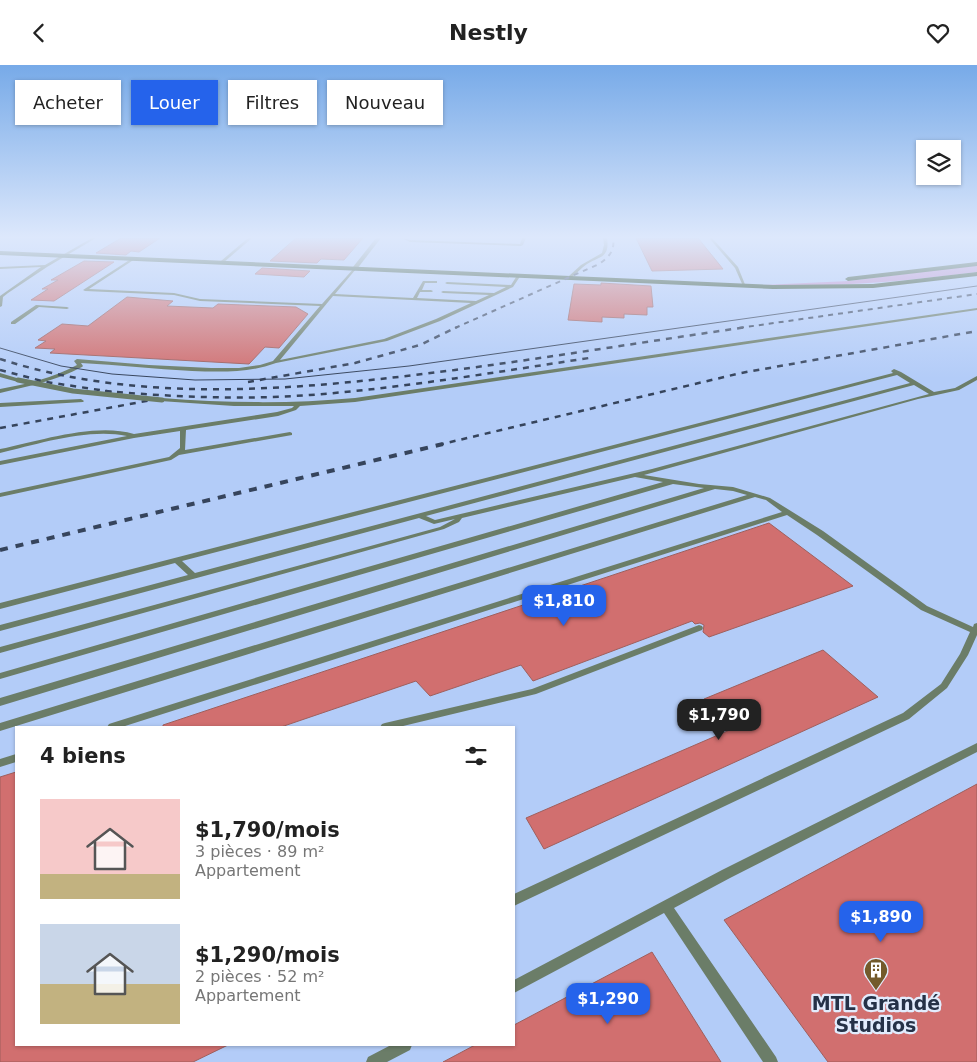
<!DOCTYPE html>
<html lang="fr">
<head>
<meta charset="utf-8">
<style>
	body { margin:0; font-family:"DejaVu Sans",sans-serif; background:#f6f6f6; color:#222; height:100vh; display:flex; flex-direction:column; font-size:19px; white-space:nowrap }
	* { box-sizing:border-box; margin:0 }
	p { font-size:16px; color:#767676 }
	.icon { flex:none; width:28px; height:28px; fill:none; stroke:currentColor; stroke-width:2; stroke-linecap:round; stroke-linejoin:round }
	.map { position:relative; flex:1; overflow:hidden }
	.drawer { position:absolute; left:15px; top:661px; width:500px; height:320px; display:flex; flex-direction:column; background:#fff; border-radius:0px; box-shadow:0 1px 4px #0004 }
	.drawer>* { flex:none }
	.top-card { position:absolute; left:15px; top:15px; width:500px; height:45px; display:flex; gap:10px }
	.controls { position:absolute; left:916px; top:75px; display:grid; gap:10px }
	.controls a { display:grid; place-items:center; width:45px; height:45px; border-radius:0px; background:#fff; box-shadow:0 1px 4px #0004; font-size:25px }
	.price { position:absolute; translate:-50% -42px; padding:0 11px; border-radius:10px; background:#2563eb; color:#fff; font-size:16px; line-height:32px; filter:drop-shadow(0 1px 2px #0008) }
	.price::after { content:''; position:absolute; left:50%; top:30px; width:15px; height:11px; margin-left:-8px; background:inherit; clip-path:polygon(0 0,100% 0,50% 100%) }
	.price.current { background:#222; color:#fff }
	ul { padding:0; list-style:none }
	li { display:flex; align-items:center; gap:15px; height:125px; padding:0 25px }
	li span { display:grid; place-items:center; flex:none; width:140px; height:100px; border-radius:0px; color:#555 }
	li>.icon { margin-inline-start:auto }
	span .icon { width:60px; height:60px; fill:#fffc; stroke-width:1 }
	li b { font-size:21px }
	h2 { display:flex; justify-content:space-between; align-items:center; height:60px; padding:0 25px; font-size:21px }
	.tag { padding:0 18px; border-radius:0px; background:#fff; box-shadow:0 1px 4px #0004; font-size:18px; line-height:45px }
	.tag.current { background:#2563eb; color:#fff }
	header { display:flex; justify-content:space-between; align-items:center; height:65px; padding:0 25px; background:#fff; font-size:22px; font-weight:700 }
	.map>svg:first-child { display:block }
	.green { fill:#be87c7 }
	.building { fill:#d16f6f; stroke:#9f5f5d }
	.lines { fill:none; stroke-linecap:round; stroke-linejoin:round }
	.service { fill:#6b7d68; fill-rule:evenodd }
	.tertiary { fill:#6b7d68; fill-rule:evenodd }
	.primary { fill:#1d3d18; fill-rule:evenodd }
	.tram { stroke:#36445c; stroke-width:1 }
	.rail-far2 { stroke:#36445c; stroke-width:2; stroke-dasharray:5 5; stroke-linecap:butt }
	.rail-far1 { stroke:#36445c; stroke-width:2.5; stroke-dasharray:6 6; stroke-linecap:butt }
	.rail { stroke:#36445c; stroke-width:4; stroke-dasharray:8 8; stroke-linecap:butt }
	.service-bridge { stroke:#6b7d68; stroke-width:5 }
	.labels { text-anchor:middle; stroke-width:4.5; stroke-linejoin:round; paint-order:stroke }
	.near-poi-label { font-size:19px; font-weight:bold; fill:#253147; stroke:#e2ecfd }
</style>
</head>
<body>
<header><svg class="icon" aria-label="back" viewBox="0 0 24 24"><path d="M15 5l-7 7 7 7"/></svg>Nestly<svg class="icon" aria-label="heart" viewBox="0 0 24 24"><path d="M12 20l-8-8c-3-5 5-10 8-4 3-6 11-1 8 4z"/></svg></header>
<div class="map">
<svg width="977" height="997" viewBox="0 0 977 997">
	<rect width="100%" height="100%" fill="#b3ccf8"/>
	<path class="green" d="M 977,200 L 977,207 C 905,216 834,223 762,220 L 849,216 Z"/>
	<path class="building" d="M 121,173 L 160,173 L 139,187 L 131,186 L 126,190 L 96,188 Z
		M 296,173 L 363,173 L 344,195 L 321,194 L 317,198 L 270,196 Z
		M 636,173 L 698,173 L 723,204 L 652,206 Z
		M 84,196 L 114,197 L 54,236 L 31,235 L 48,224 L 42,224 L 58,215 L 51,215 Z
		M 262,203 L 310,206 L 304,212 L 255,209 Z
		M 601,218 L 651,221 L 653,242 L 647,242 L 647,250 L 624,249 L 624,253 L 602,252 L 602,257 L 568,255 L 574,219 L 601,220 Z
		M 127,232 L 173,236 L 167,241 L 213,243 L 218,239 L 296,242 L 308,249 L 279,283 L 265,282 L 249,299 L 50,288 L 55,284 L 35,283 L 46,276 L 38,275 L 62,259 L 88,261 Z
		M 769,458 L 853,521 L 709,572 L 703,567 L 704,560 L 700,558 L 695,559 L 692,556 L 533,616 L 521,600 L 430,631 L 416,616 L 281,662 L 163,662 L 163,660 Z
		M 823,585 L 878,632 L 544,784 L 526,753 L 732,664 L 704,634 Z
		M 16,707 L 16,980 L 228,980 L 193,997 L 0,997 L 0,712 Z
		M 977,719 L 977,997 L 828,997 L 724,855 Z
		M 652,887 L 721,997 L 443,997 L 475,980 L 514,980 L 514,960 Z"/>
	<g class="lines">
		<path class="service" d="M 92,173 L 96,173 L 47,202 L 8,228 L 3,232 L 2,241 L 0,242 L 0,231 L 41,202 L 0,204 L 0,202 L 45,200 Z
			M 248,173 L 252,173 L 223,198 L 221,198 L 221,196 Z
			M 402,173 L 411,175 L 520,179 L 522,173 L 526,173 L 523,180 L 521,181 L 410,177 Z
			M 603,173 L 607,173 C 610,193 600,191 587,199 C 581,203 577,208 571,213 L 569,213 L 569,211 L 581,200 L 602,188 L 604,180 Z
			M 709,173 L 712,173 L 738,202 L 746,222 L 743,221 L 735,203 Z
			M 134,192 L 135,194 L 89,224 L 174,228 L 200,234 L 322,239 L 355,202 L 356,204 L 335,229 L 413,233 L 423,216 L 437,216 L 437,218 L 425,218 L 422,225 L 431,225 L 433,226 L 432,227 L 420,227 L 417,233 L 476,236 L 489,230 L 443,228 L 441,227 L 443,226 L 494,228 L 506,222 L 447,219 L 445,218 L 447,217 L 511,220 L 518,209 L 521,210 L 513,222 L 440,256 L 387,276 L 276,298 C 249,308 221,307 192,306 C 155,304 118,300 81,298 L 83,301 L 82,302 C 56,316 28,321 0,328 L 0,324 C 27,319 53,313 77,300 L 74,296 L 77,294 L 149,300 L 211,303 L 239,303 L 260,300 L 273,296 L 320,241 L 200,236 L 174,230 L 85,226 L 83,225 ZM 333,231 L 471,238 L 436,254 L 384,274 L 280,295 Z
			M 36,240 L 67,242 L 69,243 L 67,244 L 39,242 L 15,259 L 11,259 L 11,257 Z
			M 977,243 L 977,245 L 355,337 L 300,341 L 296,345 L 278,351 L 186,365 L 185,385 L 290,367 L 292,368 L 292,370 L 179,390 L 171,395 L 0,432 L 0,428 L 169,392 L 180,383 L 180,366 L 134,373 L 0,400 L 0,396 L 127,371 C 87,363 39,379 0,388 L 0,384 C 39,376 96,357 134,369 L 277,347 L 292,343 L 294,341 L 234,341 L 160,336 L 160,334 L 162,333 C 227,338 290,339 355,333 Z
			M 894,304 L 901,307 L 934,327 L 955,323 L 977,311 L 977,315 L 959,325 L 918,334 L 644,410 L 699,419 L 733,422 L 770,433 L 823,466 L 927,541 L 973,562 L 974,559 L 977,558 L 977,570 L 968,590 L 947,623 L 909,654 L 518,839 L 514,841 L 514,829 L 903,648 L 941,619 L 960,589 L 970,567 L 921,545 L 817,470 L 787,450 L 122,662 L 107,662 L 109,659 L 112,658 L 782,447 L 766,435 L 755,432 L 0,666 L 0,658 L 747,430 L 733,426 L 715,424 L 0,641 L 0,633 L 704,423 L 673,419 L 0,614 L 0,608 L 663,417 L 635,412 L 462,453 L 459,457 L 444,464 L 0,588 L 0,582 L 440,462 L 455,454 L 434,459 L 419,453 L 0,566 L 0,560 L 188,510 L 175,498 L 0,544 L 0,538 L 893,308 L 891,306 ZM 897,310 L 910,318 L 195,508 L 182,496 ZM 914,320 L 929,329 L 652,404 L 435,455 L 426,451 Z
			M 0,308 L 20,314 L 21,315 L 18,317 L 0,312 Z
			M 81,334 L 84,336 L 83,337 L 0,342 L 0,338 Z
			M 699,560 L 702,561 L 703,563 L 702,565 L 536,629 L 399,662 L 380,662 L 382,659 L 385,658 L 532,624 Z
			M 977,678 L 977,687 L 730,813 L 674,843 L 776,992 L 778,997 L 763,997 L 664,848 L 514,928 L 514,915 L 722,805 Z
			M 16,689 L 16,697 L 0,702 L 0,694 Z
			M 391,980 L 412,980 L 410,985 L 387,997 L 366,997 L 368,992 Z"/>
		<path class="tertiary" d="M 376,173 L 381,173 L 357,204 L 353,204 L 353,202 Z"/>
		<path class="primary" d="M 0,186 L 773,220 L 873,219 L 977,207 L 977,211 L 873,223 L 773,224 L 0,190 Z
			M 977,197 L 977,201 L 848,216 L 845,214 L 848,212 Z"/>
		<path class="tram" d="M 0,283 L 61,301 L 112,309 L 195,315 L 285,314 L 409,301 L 977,221"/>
		<path class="rail-far2" d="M 455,263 L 599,199 C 609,192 615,186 613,173
			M 739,263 L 977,229"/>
		<path class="rail-far1" d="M 0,294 C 146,341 305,324 455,305 C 552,292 650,276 747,262
			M 0,305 L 46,317 L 113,327
			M 248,317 L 355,298 L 420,280 L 457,262
			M 105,326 C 173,332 242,335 310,330 C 404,323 496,307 589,293
			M 0,363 L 157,334
			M 438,380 L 741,308 L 977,266"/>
		<path class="rail" d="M 0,485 L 443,379"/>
		<path class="service-bridge" d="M 18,315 L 73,326 L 162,335"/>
	</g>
	<linearGradient id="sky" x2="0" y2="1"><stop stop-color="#77aae8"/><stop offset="0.55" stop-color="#dde8fc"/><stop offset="1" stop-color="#dde8fc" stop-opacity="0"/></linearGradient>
	<rect width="977" height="313" fill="url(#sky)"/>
	<defs>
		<g id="building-pin" transform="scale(1.25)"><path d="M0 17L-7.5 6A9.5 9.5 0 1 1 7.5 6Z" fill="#735a2b" stroke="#e2ecfd"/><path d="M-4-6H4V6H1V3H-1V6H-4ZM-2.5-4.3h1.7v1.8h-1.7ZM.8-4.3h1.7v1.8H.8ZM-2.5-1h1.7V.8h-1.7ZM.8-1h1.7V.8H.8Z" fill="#fff"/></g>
	</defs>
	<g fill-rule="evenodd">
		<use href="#building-pin" x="876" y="905"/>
	</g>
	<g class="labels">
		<g class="near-poi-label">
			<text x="876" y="945">MTL Grandé<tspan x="876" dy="22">Studios</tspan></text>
		</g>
	</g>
</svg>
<div class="controls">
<a><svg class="icon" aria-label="layers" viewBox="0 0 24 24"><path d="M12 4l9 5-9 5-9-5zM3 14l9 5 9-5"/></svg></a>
</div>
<b class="price" style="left:564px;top:562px">$1,810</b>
<b class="price current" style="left:719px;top:676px">$1,790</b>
<b class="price" style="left:881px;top:878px">$1,890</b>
<b class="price" style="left:608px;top:960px">$1,290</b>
<div class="top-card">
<a class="tag">Acheter</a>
<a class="tag current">Louer</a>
<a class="tag">Filtres</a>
<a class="tag">Nouveau</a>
</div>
<section class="drawer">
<h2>4 biens<svg class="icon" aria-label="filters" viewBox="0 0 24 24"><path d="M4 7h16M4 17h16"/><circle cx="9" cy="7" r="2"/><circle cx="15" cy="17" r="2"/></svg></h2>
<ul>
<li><span style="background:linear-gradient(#f6c9c9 75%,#c2b280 0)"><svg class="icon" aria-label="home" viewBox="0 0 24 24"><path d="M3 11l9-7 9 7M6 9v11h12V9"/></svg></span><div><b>$1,790/mois</b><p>3 pièces · 89 m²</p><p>Appartement</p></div></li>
<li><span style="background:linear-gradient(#c9d6e8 60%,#c2b280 0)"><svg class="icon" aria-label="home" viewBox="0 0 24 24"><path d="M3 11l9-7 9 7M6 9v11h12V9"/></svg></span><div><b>$1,290/mois</b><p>2 pièces · 52 m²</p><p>Appartement</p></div></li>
</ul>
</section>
</div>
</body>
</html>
